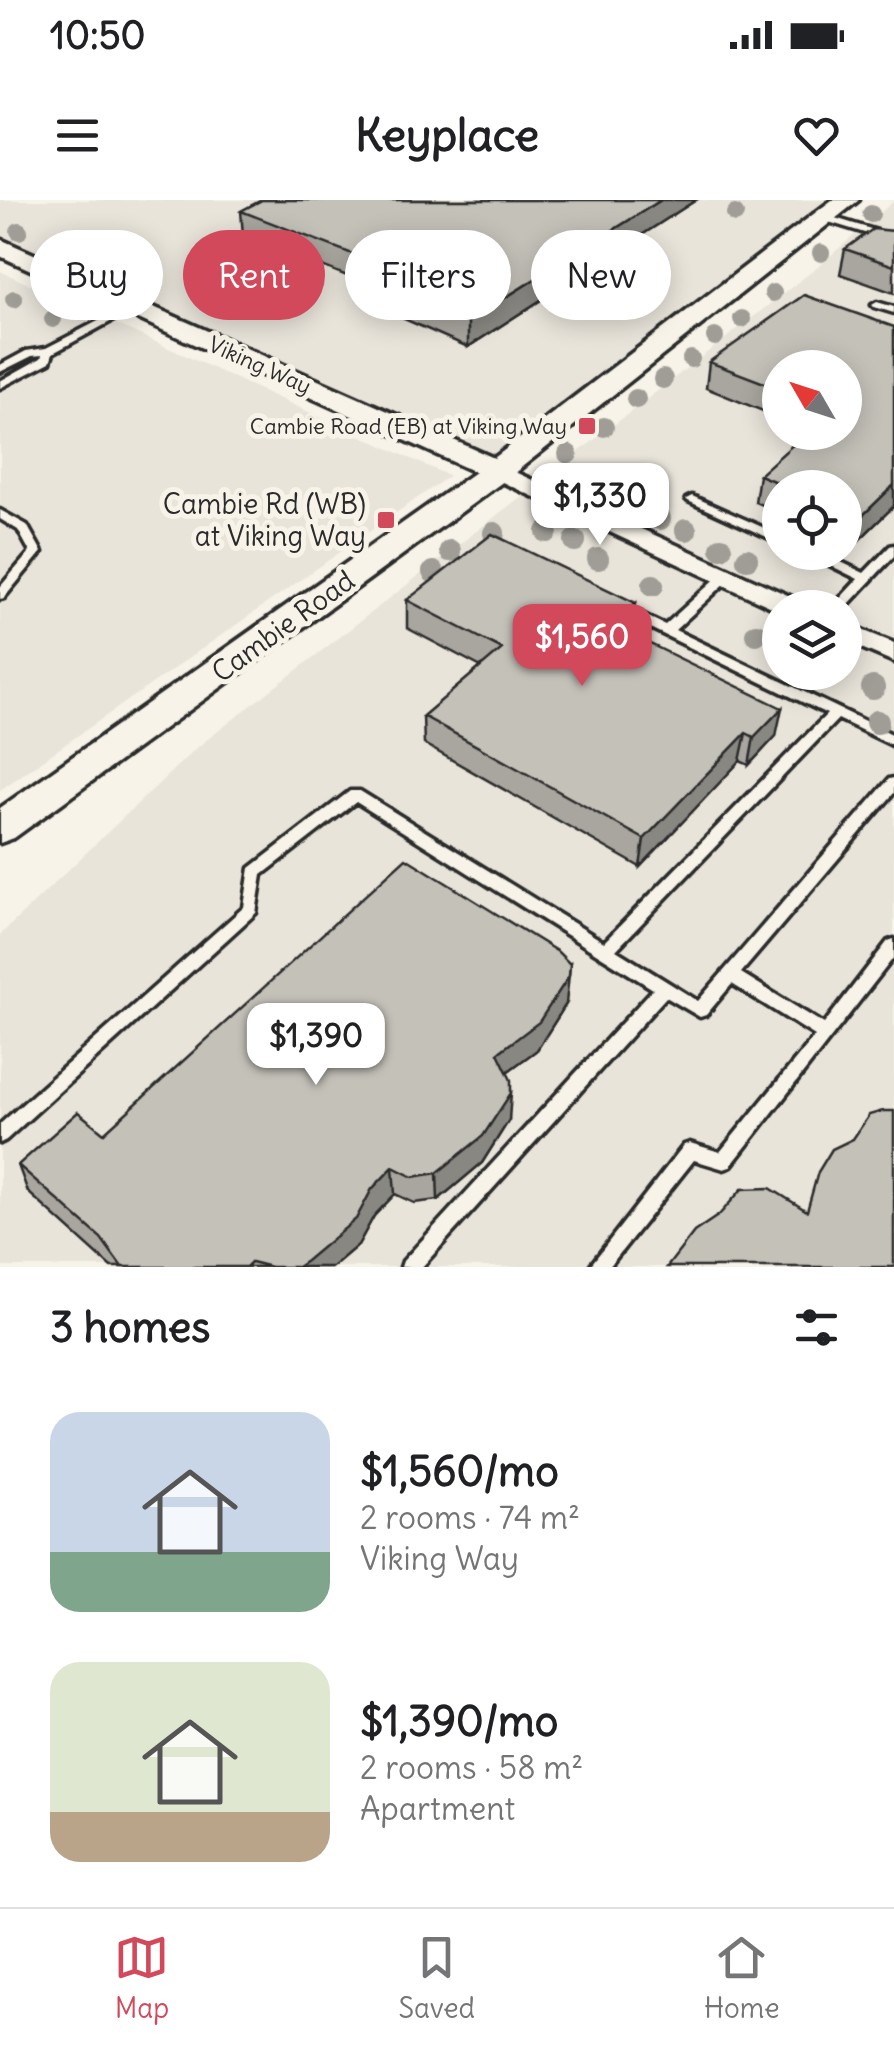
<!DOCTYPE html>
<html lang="en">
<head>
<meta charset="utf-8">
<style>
	body { margin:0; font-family:Delius,sans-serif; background:#f2f2f2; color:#202124; height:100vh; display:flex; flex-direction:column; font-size:38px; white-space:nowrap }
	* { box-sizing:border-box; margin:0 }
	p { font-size:32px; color:#757577 }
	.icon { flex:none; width:55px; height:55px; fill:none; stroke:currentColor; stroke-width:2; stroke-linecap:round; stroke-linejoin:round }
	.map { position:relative; height:1067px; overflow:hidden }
	.drawer { display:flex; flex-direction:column; background:#fff; flex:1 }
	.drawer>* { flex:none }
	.banner { position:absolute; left:30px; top:30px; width:835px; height:90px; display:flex; gap:20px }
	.needle { width:65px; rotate:309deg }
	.fabs { position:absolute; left:762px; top:150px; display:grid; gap:20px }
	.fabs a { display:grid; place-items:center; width:100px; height:100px; border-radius:50%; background:#fff; box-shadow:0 5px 25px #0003; font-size:50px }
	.price { position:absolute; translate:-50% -85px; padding:0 22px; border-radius:20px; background:#fff; color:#222; font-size:32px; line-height:65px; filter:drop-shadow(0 2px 5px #0008) }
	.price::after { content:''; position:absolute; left:50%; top:60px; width:30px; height:22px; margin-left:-15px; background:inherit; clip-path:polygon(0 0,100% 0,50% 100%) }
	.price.current { background:#d1495b; color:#fff }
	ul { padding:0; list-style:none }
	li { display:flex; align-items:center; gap:30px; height:250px; padding:0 50px }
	li span { display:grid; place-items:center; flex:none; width:280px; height:200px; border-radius:30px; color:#555 }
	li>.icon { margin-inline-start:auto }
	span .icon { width:120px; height:120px; fill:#fffc; stroke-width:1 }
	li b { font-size:42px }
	h2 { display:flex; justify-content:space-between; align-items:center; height:120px; padding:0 50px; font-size:42px }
	.pill { padding:0 35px; border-radius:45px; background:#fff; box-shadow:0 5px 25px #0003; font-size:35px; line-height:90px }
	.pill.current { background:#d1495b; color:#fff }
	.status { display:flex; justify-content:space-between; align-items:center; height:70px; padding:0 50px; background:#fff; direction:ltr }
	.status svg { height:28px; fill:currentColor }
	header { display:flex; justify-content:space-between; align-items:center; height:130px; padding:0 50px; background:#fff; font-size:45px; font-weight:700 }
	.tabs { display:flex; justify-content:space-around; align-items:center; height:140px; border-top:2px solid #e0e0e0; background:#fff; font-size:28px; color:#757577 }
	.tabs a { display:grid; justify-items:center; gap:5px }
	.tabs .current { color:#d1495b }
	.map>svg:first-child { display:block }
	.built { fill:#e8e4da; fill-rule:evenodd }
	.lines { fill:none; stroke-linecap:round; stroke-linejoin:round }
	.lane-casing { stroke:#2b2b2b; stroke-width:7 }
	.street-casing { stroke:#2b2b2b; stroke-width:7 }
	.secondary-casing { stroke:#2b2b2b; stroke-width:7 }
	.lane { fill:#f7f3e8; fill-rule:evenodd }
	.street { fill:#f7f3e8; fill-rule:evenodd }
	.secondary { fill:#f7f3e8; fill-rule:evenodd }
	.tree { fill:#9f9d96 }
	.wall { fill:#a9a69f; stroke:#2b2b2b; stroke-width:2.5 }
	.shaded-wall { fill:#898782; stroke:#2b2b2b; stroke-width:2.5 }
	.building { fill:#c4c1b9; stroke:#2b2b2b; stroke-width:2.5 }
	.poi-dot { fill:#d1495b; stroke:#f7f3e8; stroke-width:4 }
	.labels { text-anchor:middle; stroke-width:10; stroke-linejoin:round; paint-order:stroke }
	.far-street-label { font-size:22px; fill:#2b2b2b; stroke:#f7f3e8 }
	.far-poi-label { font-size:22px; fill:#2b2b2b; stroke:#f7f3e8; text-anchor:end }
	.poi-label { font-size:28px; fill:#2b2b2b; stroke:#f7f3e8; text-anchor:end }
	.street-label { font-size:28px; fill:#2b2b2b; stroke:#f7f3e8 }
</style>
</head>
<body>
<div class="status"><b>10:50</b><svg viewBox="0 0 49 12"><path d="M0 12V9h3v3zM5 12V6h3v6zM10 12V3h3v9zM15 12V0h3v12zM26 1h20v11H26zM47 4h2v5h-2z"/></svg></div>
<header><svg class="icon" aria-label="menu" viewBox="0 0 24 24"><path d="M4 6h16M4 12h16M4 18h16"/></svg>Keyplace<svg class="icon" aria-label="heart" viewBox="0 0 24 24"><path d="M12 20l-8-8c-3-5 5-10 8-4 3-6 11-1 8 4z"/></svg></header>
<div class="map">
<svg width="894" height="1067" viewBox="0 0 894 1067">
	<rect width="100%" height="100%" fill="#f7f3e8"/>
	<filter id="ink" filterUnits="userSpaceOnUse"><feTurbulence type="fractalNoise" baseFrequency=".01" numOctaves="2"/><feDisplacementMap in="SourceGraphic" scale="20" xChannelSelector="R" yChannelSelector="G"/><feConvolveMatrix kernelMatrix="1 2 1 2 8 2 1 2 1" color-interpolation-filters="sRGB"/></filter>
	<g filter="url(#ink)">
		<path class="built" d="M 0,0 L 828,0 L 496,257 L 0,36 Z
			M 894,1 L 894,1067 L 0,1067 L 0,735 L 195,549 L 815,69 ZM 780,168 L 845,168 L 845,232 L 780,232 ZM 780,288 L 845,288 L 845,352 L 780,352 ZM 780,408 L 845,408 L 845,472 L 780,472 Z
			M 0,71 L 449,276 L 0,590 Z"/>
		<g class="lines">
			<g class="lane-casing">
				<path id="lane" d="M 825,15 L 894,36 L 894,42 L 822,20 L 820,18 Z
					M 877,102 L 894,107 L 894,113 L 874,107 L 872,105 Z
					M 131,104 L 134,105 L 134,109 L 53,153 L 50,162 L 0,188 L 0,181 L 41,158 L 42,155 L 32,156 L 0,172 L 0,165 L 26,151 L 46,148 Z
					M 692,296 L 780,335 L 780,343 L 688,301 L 686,299 Z
					M 0,310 L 27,325 L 42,352 L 4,398 L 0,399 L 0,387 L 30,352 L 18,330 L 0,319 Z
					M 894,345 L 894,356 L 845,408 L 831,408 L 858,379 L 803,352 L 820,352 L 864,373 L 890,346 Z
					M 726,372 L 730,373 L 732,376 L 730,379 L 675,430 L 894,535 L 894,546 L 838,519 L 616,750 L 698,801 L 889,579 L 894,578 L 894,593 L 741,773 L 824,824 L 888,741 L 894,739 L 894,757 L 730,967 L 724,969 L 694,960 L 609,1067 L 589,1067 L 684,945 L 690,943 L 720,952 L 815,836 L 732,784 L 706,815 L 700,817 L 666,797 L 422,1067 L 401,1067 L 403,1061 L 653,789 L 356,602 L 262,675 L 256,713 L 6,940 L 0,943 L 0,924 L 244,707 L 250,668 L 350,591 L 360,591 L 604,742 L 827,514 L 617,412 L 615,409 L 621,405 L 625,406 L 665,425 L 722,373 Z"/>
			</g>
			<g class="street-casing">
				<path id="street" d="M 497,264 L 803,402 L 806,408 L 780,408 L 780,411 L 489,276 L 486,271 Z
					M 845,423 L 894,443 L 894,462 L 845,441 Z"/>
			</g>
			<g class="secondary-casing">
				<path id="secondary" d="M 832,0 L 859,0 L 508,278 L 14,638 L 0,643 L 0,608 L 475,272 L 0,56 L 0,39 L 494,258 Z"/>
			</g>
			<use href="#lane" class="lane"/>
			<use href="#street" class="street"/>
			<use href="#secondary" class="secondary"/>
		</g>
		<g class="tree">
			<circle cx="735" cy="14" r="9"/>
			<circle cx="871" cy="14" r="9"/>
			<circle cx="19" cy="31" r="9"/>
			<circle cx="71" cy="53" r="9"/>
			<circle cx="821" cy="53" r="9"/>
			<circle cx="773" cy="93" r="9"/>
			<circle cx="14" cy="99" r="9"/>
			<circle cx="53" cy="119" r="9"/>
			<circle cx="742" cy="119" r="9"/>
			<circle cx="715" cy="137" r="9"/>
			<circle cx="691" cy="159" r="9"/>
			<circle cx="663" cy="179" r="10"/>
			<circle cx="636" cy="199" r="10"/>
			<circle cx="604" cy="227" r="10"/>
			<circle cx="568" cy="254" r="10"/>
			<circle cx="622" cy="303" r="10"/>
			<circle cx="660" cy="319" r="11"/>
			<circle cx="686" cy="330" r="11"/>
			<circle cx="547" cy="332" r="11"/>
			<circle cx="494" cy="333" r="11"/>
			<circle cx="575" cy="341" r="11"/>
			<circle cx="721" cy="348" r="11"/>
			<circle cx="450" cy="351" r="11"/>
			<circle cx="598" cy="359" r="11"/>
			<circle cx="747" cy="359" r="11"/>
			<circle cx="433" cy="372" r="11"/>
			<circle cx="653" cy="385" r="11"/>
			<circle cx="756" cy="434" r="11"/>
			<circle cx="873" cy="488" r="12"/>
			<circle cx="877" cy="522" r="12"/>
		</g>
		<path class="wall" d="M 262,0 L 696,0 L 468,147 L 388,112 L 388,92 L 243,35 L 241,11 Z
			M 894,31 L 894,93 L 840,74 L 845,49 Z
			M 894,127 L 894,306 L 855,344 L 845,340 L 845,288 L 780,288 L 780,313 L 755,302 L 759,275 L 845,232 L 845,168 L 780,168 L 780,218 L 706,188 L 709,162 Z
			M 407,400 L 633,431 L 630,434 L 776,536 L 749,565 L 740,561 L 640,667 L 424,544 L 423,516 L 481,467 L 407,428 Z
			M 566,804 L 537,850 L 507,872 L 509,920 L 482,963 L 438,1000 L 414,1003 L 395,994 L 374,1016 L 358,1045 L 332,1067 L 111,1067 L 28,992 L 18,965 L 104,933 Z"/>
		<path class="shaded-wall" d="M 661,0 L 696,0 L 468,147 L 468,121 Z
			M 894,285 L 894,306 L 855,344 L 861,317 Z
			M 636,403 L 633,431 L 608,453 L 611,425 Z
			M 782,508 L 776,536 L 749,565 L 754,537 Z
			M 746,533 L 740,561 L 640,667 L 644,639 Z
			M 570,764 L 566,804 L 537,850 L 496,880 L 498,853 Z
			M 511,893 L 509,920 L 482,963 L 438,1000 L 437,973 Z
			M 393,967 L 395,994 L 374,1016 L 358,1045 L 332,1067 L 297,1067 Z"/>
		<path class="building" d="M 262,0 L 661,0 L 468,121 L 388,87 L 407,75 L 241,11 Z
			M 873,29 L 894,31 L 894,66 L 845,49 Z
			M 804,95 L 894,127 L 894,285 L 861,317 L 845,310 L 845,288 L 791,288 L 759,275 L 807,232 L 845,232 L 845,168 L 780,168 L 780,189 L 709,162 Z
			M 492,334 L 636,403 L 611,425 L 782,508 L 754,537 L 746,533 L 644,639 L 423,516 L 502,449 L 407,400 Z
			M 406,658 L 558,752 L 570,764 L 569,776 L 539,822 L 498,853 L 511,880 L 511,893 L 483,936 L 437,973 L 413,977 L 393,967 L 372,989 L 356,1019 L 306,1061 L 297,1067 L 271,1067 L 251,1062 L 246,1067 L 122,1067 L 101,1038 L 18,965 L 78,912 L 104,933 Z
			M 883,911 L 894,911 L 894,1067 L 667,1067 L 694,1032 L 719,1015 L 742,989 L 770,988 L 807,1011 L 818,972 L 832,949 L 853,939 L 869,915 Z"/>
	</g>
	<g class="poi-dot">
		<rect x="577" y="216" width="20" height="20" rx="5"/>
		<rect x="376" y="310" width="20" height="20" rx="5"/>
	</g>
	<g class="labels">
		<g class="far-street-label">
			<text transform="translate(260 165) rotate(24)" y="8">Viking Way</text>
		</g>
		<g class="far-poi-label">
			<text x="567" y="234">Cambie Road (EB) at Viking Way</text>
		</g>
		<g class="poi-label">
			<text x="366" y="314">Cambie Rd (WB)<tspan x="366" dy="32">at Viking Way</tspan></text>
		</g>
		<g class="street-label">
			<text transform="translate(283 426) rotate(-36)" y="10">Cambie Road</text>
		</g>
	</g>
</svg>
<div class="fabs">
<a><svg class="needle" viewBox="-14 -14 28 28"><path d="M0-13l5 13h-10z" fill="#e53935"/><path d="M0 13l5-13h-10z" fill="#757577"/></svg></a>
<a><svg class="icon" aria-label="locate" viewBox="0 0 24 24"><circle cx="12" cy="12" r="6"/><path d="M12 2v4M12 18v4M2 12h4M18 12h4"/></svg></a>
<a><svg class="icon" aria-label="layers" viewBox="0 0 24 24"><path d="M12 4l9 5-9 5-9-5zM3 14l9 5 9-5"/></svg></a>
</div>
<b class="price" style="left:600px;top:348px">$1,330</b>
<b class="price current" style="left:582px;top:489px">$1,560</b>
<b class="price" style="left:316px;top:888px">$1,390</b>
<div class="banner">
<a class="pill">Buy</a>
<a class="pill current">Rent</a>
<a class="pill">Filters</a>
<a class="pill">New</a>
</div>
</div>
<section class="drawer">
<h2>3 homes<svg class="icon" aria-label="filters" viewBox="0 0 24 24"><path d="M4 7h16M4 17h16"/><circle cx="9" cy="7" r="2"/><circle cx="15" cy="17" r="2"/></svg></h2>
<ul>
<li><span style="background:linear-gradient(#c9d6e8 70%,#7fa58c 0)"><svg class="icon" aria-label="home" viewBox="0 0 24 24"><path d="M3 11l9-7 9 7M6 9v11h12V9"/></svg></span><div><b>$1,560/mo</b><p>2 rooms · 74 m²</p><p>Viking Way</p></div></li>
<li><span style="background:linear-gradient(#dfe7d0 75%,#b9a48a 0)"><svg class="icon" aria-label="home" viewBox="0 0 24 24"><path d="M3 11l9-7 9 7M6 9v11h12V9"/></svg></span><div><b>$1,390/mo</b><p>2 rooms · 58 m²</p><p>Apartment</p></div></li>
</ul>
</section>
<nav class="tabs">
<a class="current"><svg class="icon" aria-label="map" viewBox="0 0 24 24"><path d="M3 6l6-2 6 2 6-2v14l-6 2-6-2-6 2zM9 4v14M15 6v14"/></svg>Map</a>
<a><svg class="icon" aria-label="saved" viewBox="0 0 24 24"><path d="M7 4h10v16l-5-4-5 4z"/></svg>Saved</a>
<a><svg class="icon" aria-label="home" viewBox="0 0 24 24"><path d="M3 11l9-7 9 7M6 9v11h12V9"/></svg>Home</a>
</nav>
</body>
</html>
